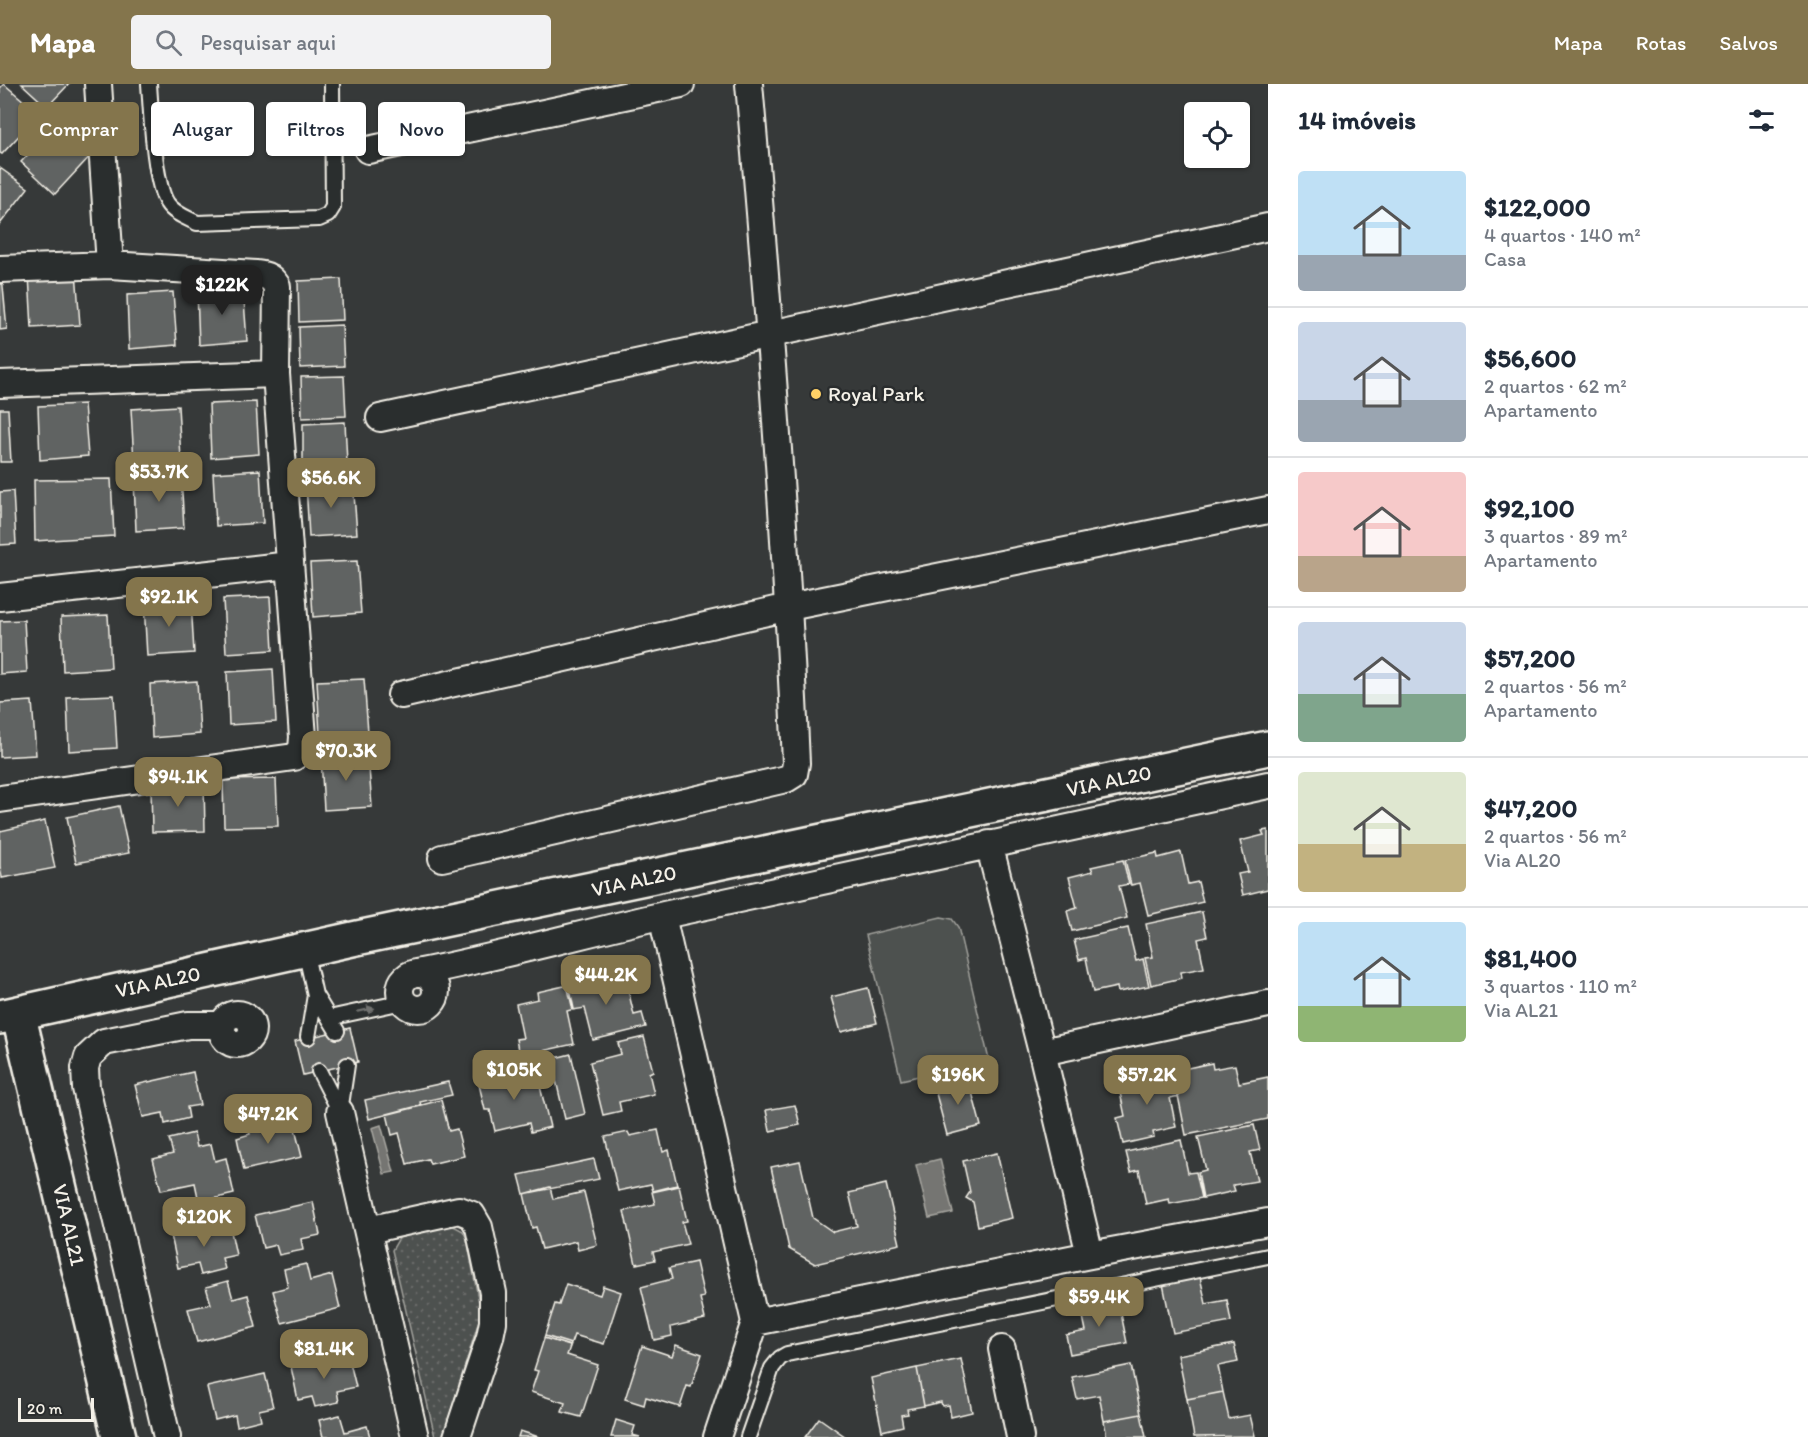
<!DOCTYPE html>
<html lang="pt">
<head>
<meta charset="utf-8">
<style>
	body { margin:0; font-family:Itim,sans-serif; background:#f2f2f3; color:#1f2937; height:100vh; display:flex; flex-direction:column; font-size:22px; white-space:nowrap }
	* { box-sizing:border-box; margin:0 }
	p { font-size:20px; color:#747a83 }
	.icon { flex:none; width:33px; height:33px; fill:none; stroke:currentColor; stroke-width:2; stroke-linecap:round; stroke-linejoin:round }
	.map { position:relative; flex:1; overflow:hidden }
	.sheet { display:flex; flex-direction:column; background:#fff; width:540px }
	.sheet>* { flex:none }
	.hud { position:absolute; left:18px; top:18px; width:570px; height:54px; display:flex; gap:12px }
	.tools { position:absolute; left:1184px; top:18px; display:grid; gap:12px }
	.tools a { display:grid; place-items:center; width:66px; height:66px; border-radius:6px; background:#fff; box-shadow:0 2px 4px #0004; font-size:30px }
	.scale { position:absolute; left:18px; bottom:15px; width:76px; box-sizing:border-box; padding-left:6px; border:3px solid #f4f1e8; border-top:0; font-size:16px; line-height:21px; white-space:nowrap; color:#f4f1e8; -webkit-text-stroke:4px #2a2d2e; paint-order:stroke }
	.price { position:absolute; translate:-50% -51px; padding:0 14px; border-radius:12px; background:#84754c; color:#fff; font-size:20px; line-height:39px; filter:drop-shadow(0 2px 3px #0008) }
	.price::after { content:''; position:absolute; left:50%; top:36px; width:18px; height:14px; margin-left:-9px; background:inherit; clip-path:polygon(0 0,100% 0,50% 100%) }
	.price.active { background:#222; color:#fff }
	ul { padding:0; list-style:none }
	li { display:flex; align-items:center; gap:18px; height:150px; padding:0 30px }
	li+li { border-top:2px solid #e0e1e3 }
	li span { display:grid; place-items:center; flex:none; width:168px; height:120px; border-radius:6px; color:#555 }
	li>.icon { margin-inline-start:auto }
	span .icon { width:72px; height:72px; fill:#fffc; stroke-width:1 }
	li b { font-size:26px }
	h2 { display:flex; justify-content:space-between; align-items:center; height:72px; padding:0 30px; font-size:26px }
	.pill { padding:0 21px; border-radius:6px; background:#fff; box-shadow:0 2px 4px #0004; font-size:21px; line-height:54px }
	.pill.active { background:#84754c; color:#fff }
	header { display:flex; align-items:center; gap:36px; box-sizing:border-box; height:84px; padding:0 30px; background:#84754c; color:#fff }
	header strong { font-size:28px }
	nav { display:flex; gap:33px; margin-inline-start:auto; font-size:21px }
	.search { width:420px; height:54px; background:#f2f2f3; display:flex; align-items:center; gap:15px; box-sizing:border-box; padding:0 21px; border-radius:6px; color:#747a83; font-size:22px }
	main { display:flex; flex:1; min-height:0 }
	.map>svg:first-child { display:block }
	.grass { fill:url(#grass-dots); stroke:#a1a19c; stroke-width:1.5 }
	.park { fill:#4e514f; stroke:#a1a19c; stroke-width:1.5 }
	.water { fill:#757572; stroke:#a8a7a1; stroke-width:1.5 }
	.building { fill:#616362; stroke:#f4f1e8; stroke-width:1.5 }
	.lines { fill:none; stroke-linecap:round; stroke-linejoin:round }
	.lane-casing { stroke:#f4f1e8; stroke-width:18 }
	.street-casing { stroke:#f4f1e8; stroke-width:30 }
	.secondary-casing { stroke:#f4f1e8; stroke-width:38 }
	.lane { stroke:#2a2d2e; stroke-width:14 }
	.street { stroke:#2a2d2e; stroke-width:26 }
	.secondary { stroke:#2a2d2e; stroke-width:33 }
	.oneway { fill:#71726f }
	.poi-dot { fill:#ffd166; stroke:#2a2d2e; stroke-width:2 }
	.labels { text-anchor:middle; stroke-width:5; stroke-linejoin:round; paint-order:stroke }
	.poi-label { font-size:21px; fill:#f4f1e8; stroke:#2a2d2e; text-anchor:start }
	.street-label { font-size:21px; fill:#f4f1e8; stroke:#2a2d2e }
</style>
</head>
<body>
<header>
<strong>Mapa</strong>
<div class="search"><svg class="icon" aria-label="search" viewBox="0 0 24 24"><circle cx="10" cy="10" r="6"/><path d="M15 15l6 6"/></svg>Pesquisar aqui</div>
<nav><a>Mapa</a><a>Rotas</a><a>Salvos</a></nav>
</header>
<main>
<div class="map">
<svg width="1268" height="1353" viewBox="0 0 1268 1353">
	<defs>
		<pattern id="grass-dots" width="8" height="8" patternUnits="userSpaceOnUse" patternTransform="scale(1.5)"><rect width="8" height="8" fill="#4e514f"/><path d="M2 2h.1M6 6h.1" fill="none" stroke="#686a68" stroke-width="1.8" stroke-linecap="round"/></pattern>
	</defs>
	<rect width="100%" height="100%" fill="#363939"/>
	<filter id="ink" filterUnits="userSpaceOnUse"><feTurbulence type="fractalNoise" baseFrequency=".0167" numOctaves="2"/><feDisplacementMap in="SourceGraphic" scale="12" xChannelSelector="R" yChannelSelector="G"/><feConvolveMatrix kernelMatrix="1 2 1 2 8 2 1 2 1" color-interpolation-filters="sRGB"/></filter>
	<g filter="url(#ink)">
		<path class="grass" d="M 450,1140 L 463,1147 L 467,1155 L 481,1230 L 443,1353 L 435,1353 L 392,1166 L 399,1154 L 405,1150 Z"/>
		<path class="park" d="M 941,833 L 952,835 L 958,843 L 989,976 L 901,996 L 866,851 Z"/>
		<path class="water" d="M 381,1041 L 394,1088 L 384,1090 L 372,1044 Z
			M 940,1075 L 953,1129 L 929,1134 L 916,1081 Z"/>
		<path class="building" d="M 4,0 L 39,30 L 2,70 L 0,69 L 0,4 Z
			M 22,0 L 69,0 L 47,23 Z
			M 58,39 L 92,70 L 55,110 L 21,78 Z
			M 0,84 L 28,104 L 0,140 Z
			M 76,187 L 80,241 L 32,244 L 29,191 Z
			M 0,192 L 2,192 L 7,245 L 0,246 Z
			M 341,195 L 343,236 L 299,238 L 298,197 Z
			M 243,203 L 247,257 L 199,261 L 197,207 Z
			M 173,208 L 177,261 L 129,265 L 127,211 Z
			M 342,241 L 344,282 L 300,284 L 299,243 Z
			M 344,292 L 346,332 L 302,334 L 301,293 Z
			M 256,318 L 259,370 L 211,374 L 209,320 Z
			M 84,320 L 88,372 L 40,376 L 38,322 Z
			M 178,322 L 181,375 L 134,378 L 131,325 Z
			M 0,325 L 8,325 L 11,378 L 0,378 Z
			M 345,338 L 347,379 L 303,381 L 303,340 Z
			M 260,386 L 263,439 L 216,442 L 213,389 Z
			M 181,391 L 184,444 L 136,447 L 134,394 Z
			M 111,395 L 114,452 L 35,457 L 34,396 Z
			M 353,397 L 357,450 L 309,453 L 306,399 Z
			M 13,407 L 16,460 L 0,461 L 0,408 Z
			M 357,477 L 361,529 L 313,533 L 310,479 Z
			M 270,513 L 273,566 L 226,569 L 223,515 Z
			M 191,516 L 194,569 L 147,572 L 144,519 Z
			M 108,531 L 111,584 L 63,587 L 61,533 Z
			M 24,536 L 27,588 L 0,590 L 0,537 Z
			M 273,585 L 276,638 L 229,641 L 227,588 Z
			M 364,595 L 368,648 L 320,651 L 317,597 Z
			M 197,597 L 200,650 L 152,654 L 150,600 Z
			M 114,611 L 117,664 L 69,667 L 67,613 Z
			M 32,617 L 36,671 L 0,673 L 0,619 Z
			M 368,671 L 372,723 L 324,726 L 321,673 Z
			M 276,695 L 278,742 L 224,743 L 223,696 Z
			M 204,700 L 205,747 L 152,748 L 151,702 Z
			M 119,722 L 129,769 L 76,779 L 67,733 Z
			M 45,737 L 55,784 L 2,794 L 0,782 L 0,747 Z
			M 1268,746 L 1268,805 L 1243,811 L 1238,790 L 1248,788 L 1240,757 L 1264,751 L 1262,747 Z
			M 1181,768 L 1188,800 L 1198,798 L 1203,818 L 1148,831 L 1140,799 L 1131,801 L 1125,776 L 1157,769 L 1158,774 Z
			M 1123,776 L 1129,800 L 1119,802 L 1127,834 L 1072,847 L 1067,827 L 1077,824 L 1069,793 L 1093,787 L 1091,783 Z
			M 1202,828 L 1207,853 L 1198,855 L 1204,884 L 1181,888 L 1182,894 L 1151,901 L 1145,874 L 1153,873 L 1146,840 Z
			M 1128,844 L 1136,877 L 1143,875 L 1149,902 L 1118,908 L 1117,903 L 1093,908 L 1086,874 L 1079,876 L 1074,856 Z
			M 603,892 L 605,897 L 625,893 L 634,931 L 642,929 L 646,943 L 593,956 L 585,924 L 573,926 L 567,901 Z
			M 569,901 L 574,925 L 567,927 L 574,960 L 519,972 L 516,955 L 523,954 L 516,920 L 538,915 L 537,908 Z
			M 868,904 L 877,939 L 841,948 L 831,913 Z
			M 350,944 L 358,978 L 303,991 L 295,957 Z
			M 644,953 L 653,987 L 649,989 L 654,1010 L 619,1018 L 621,1027 L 603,1031 L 590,978 L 621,970 L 618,959 Z
			M 571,970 L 585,1030 L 565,1035 L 551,975 Z
			M 1212,979 L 1213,985 L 1235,981 L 1239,999 L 1268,993 L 1268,1035 L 1186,1051 L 1173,987 Z
			M 504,986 L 506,997 L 537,990 L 550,1043 L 531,1048 L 529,1039 L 495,1047 L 490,1026 L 485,1026 L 477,992 Z
			M 1173,987 L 1179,1012 L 1170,1014 L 1176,1043 L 1153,1048 L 1154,1053 L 1123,1060 L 1117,1034 L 1125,1032 L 1118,999 Z
			M 193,988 L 200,1021 L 187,1023 L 189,1034 L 165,1040 L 163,1029 L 143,1033 L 135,1001 Z
			M 968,993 L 981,1042 L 947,1051 L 934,1002 Z
			M 448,998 L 452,1011 L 420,1018 L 421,1022 L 369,1035 L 365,1016 Z
			M 441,1016 L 449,1047 L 457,1045 L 464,1072 L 430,1080 L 428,1075 L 407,1080 L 399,1049 L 392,1051 L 387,1030 Z
			M 795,1021 L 800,1041 L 770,1047 L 766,1026 Z
			M 272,1035 L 274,1045 L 294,1041 L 302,1073 L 244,1086 L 237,1054 L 250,1050 L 248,1040 Z
			M 1254,1041 L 1260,1066 L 1250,1068 L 1257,1097 L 1233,1101 L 1235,1107 L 1203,1114 L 1198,1088 L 1206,1086 L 1198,1053 Z
			M 658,1046 L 663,1068 L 669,1066 L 677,1101 L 653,1107 L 651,1100 L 618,1107 L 605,1053 L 628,1048 L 630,1052 Z
			M 194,1049 L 197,1063 L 211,1060 L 215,1077 L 226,1074 L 234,1110 L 199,1118 L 195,1099 L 161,1106 L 153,1075 L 173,1070 L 169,1055 Z
			M 1181,1056 L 1188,1089 L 1196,1088 L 1202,1114 L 1170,1120 L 1169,1115 L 1146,1120 L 1139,1086 L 1131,1088 L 1126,1068 Z
			M 997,1069 L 1012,1134 L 978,1142 L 973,1118 L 966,1114 L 970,1108 L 963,1077 Z
			M 594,1075 L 599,1095 L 524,1110 L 519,1091 Z
			M 800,1077 L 813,1134 L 833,1148 L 857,1142 L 849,1109 L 886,1100 L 900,1160 L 815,1180 L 789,1165 L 771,1083 Z
			M 679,1102 L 687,1137 L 682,1138 L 688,1160 L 653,1168 L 655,1176 L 636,1180 L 624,1127 L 655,1120 L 652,1108 Z
			M 550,1103 L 553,1115 L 584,1108 L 597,1161 L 578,1166 L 576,1157 L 542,1165 L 536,1143 L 532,1144 L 524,1110 Z
			M 313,1118 L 320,1151 L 301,1155 L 303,1166 L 279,1171 L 276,1161 L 263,1164 L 255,1131 Z
			M 229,1138 L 236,1171 L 222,1174 L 225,1185 L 201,1191 L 198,1180 L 178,1184 L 171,1151 Z
			M 696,1178 L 704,1213 L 700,1214 L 705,1235 L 671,1243 L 672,1252 L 654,1256 L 641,1203 L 672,1195 L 669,1184 Z
			M 306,1180 L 310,1197 L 332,1191 L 340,1224 L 282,1239 L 273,1207 L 288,1203 L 284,1185 Z
			M 1200,1193 L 1206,1220 L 1227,1216 L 1231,1238 L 1173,1249 L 1163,1200 Z
			M 228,1197 L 233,1215 L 248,1211 L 256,1243 L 197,1258 L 188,1225 L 211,1220 L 206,1203 Z
			M 566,1200 L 600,1211 L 603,1202 L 621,1208 L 604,1260 L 574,1251 L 570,1262 L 544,1254 L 555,1220 L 559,1221 Z
			M 1118,1215 L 1127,1259 L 1070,1270 L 1066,1251 L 1086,1247 L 1081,1223 Z
			M 545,1252 L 571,1260 L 567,1271 L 598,1281 L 581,1333 L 562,1328 L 565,1319 L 531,1308 L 538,1287 L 534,1286 Z
			M 1234,1260 L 1238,1278 L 1218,1282 L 1223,1308 L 1187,1315 L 1178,1271 Z
			M 676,1261 L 702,1270 L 691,1303 L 687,1302 L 680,1323 L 646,1313 L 644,1321 L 625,1315 L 642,1262 L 672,1272 Z
			M 348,1270 L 356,1303 L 337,1307 L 339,1318 L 315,1323 L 312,1313 L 298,1316 L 291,1283 Z
			M 961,1275 L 972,1328 L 951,1333 L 949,1321 L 942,1322 L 941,1318 L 924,1322 L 917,1284 Z
			M 1131,1281 L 1141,1330 L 1104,1337 L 1099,1311 L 1077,1315 L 1072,1293 Z
			M 917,1284 L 924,1322 L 907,1325 L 908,1330 L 901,1331 L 903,1342 L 882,1347 L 871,1294 Z
			M 265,1290 L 273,1323 L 259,1326 L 261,1336 L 237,1342 L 235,1331 L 215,1336 L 207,1303 Z
			M 1223,1308 L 1229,1335 L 1250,1331 L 1255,1352 L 1194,1353 L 1187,1315 Z
			M 1141,1330 L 1146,1353 L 1107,1353 L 1104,1337 Z
			M 340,1331 L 345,1348 L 367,1342 L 370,1353 L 323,1353 L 319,1336 Z
			M 819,1334 L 846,1353 L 805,1353 Z
			M 616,1336 L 635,1342 L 632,1351 L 640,1353 L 611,1353 Z
			M 520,1347 L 539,1353 L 518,1353 Z"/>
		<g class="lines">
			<g class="lane-casing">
				<path id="lane" d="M 149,0 C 151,26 154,100 167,119 C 173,129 187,134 197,139 L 319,135 L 328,131 L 333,123 L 332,0
					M 305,866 L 315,911 L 337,947
					M 329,934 L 403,918
					M 308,953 L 315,911
					M 319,987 L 340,1028
					M 340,1028 L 347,981
					M 748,1353 L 772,1284 L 780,1274 L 787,1270 L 1268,1172"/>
			</g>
			<g class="street-casing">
				<path id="street" d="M 98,0 L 110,181
					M 368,66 L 681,0
					M 0,185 L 110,181 L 256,190 C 267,191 271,193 277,202 L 276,290 L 303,653 L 302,666 L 294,673 L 0,715
					M 0,300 L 276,290
					M 380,334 L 1268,143
					M 0,513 L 290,481
					M 401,611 L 789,523 L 1268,426
					M 989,760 L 1042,968 L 1090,1171
					M 442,774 L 786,695 L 794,690 L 796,679 C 786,452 769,226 749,0
					M 662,832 L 755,1238 L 717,1353
					M400 907a18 18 0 1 1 36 0a18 18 0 1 1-36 0Z
					M 416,889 C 499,873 581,850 664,831 C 864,786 1066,744 1268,701
					M222 945a15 15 0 1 1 30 0a15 15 0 1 1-30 0Z
					M 1042,968 L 1268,920
					M 340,1028 L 415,1353
					M 368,1146 L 459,1126 L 472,1131 L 479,1143 L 493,1209 L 493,1238 L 490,1253 L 457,1353
					M 755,1238 L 1090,1171 L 1268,1138
					M 1002,1265 L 1020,1353
					M 167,1353 L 86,1004 L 85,984 L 88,973 L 104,958 L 188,941 L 222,941"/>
			</g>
			<g class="secondary-casing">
				<path id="secondary" d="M 18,929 L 119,1353
					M 0,933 L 357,854 L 1268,664"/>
			</g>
			<use href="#lane" class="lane"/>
			<use href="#street" class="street"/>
			<use href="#secondary" class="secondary"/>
		</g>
		<defs><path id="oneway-solid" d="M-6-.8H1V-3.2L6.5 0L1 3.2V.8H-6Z" transform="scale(1.5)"/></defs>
		<use class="oneway" href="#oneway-solid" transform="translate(366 926) rotate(-12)"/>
	</g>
	<circle class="poi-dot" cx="816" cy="310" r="6"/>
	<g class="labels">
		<g class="poi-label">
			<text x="828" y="317">Royal Park</text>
		</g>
		<g class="street-label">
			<text transform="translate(1109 697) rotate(-12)" y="7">VIA AL20</text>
			<text transform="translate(634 797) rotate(-12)" y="7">VIA AL20</text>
			<text transform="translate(158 898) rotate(-12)" y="7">VIA AL20</text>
			<text transform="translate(69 1141) rotate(77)" y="7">VIA AL21</text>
		</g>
	</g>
</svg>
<div class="tools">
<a><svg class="icon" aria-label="locate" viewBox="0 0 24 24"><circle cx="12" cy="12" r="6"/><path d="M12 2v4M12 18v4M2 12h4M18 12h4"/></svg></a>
</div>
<div class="scale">20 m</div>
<b class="price active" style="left:222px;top:232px">$122K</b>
<b class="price" style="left:159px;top:419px">$53.7K</b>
<b class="price" style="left:331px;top:425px">$56.6K</b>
<b class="price" style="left:169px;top:544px">$92.1K</b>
<b class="price" style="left:346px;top:698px">$70.3K</b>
<b class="price" style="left:178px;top:724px">$94.1K</b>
<b class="price" style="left:606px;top:922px">$44.2K</b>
<b class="price" style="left:514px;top:1017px">$105K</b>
<b class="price" style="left:958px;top:1022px">$196K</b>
<b class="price" style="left:1147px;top:1022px">$57.2K</b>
<b class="price" style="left:268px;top:1061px">$47.2K</b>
<b class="price" style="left:204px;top:1164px">$120K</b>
<b class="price" style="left:1099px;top:1244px">$59.4K</b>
<b class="price" style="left:324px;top:1296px">$81.4K</b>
<div class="hud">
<a class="pill active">Comprar</a>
<a class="pill">Alugar</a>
<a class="pill">Filtros</a>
<a class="pill">Novo</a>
</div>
</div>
<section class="sheet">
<h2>14 imóveis<svg class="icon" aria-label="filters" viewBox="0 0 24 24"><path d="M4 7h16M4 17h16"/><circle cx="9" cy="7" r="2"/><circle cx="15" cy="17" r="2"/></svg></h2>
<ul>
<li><span style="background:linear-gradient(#bfe0f5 70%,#9aa5b1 0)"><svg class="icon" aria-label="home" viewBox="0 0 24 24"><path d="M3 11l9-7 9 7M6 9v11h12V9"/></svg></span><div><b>$122,000</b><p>4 quartos · 140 m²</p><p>Casa</p></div></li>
<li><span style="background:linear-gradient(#c9d6e8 65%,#9aa5b1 0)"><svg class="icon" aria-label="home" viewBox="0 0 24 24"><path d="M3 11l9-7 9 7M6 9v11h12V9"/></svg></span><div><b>$56,600</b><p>2 quartos · 62 m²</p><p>Apartamento</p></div></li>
<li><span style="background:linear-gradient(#f6c9c9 70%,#b9a48a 0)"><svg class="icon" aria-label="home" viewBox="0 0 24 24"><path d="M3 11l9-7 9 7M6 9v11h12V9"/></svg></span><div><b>$92,100</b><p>3 quartos · 89 m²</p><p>Apartamento</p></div></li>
<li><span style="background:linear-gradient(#c9d6e8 60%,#7fa58c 0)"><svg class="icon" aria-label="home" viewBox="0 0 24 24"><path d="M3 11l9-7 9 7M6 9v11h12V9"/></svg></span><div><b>$57,200</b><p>2 quartos · 56 m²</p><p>Apartamento</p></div></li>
<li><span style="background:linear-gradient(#dfe7d0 60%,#c2b280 0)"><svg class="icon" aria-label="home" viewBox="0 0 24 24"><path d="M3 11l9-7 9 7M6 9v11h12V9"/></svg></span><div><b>$47,200</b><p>2 quartos · 56 m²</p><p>Via AL20</p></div></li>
<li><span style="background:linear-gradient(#bfe0f5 70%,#8fb573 0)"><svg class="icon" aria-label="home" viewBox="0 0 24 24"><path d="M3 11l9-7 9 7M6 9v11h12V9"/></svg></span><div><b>$81,400</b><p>3 quartos · 110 m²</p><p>Via AL21</p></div></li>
</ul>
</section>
</main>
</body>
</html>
